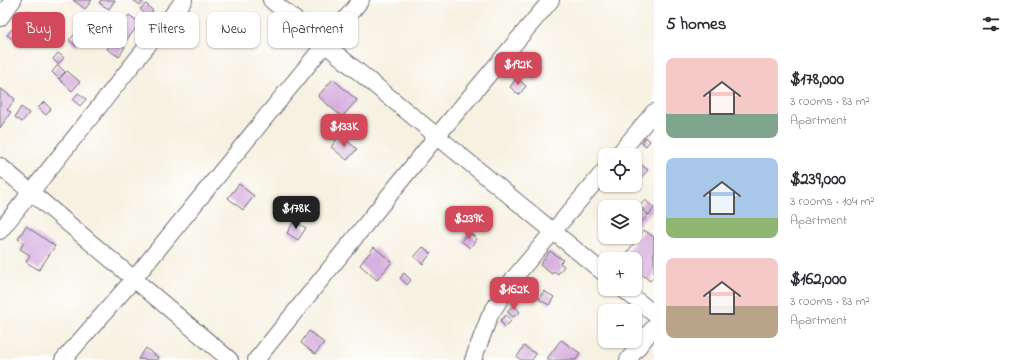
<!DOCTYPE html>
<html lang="en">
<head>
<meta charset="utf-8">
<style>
	body { margin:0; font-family:"Indie Flower",sans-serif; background:#f7f7f7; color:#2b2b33; height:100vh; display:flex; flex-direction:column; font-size:15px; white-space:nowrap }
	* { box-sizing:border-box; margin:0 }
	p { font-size:13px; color:#7c7c81 }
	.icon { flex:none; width:22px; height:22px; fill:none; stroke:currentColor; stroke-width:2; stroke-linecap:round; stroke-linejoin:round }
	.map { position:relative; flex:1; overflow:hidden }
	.details { display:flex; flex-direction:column; background:#fff; width:360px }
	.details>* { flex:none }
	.banner { position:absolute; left:12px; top:12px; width:380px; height:36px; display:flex; gap:8px }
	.fabs { position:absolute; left:598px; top:148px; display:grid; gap:8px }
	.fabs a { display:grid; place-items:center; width:44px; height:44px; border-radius:8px; background:#fff; box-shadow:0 1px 3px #0004; font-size:20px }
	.price { position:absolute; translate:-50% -34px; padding:0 9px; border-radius:8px; background:#d1495b; color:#fff; font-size:13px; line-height:26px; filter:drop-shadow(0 1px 2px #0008) }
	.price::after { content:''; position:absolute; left:50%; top:24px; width:12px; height:9px; margin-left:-6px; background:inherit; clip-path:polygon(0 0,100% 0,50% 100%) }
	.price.on { background:#222; color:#fff }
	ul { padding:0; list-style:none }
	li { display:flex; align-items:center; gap:12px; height:100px; padding:0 12px }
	li span { display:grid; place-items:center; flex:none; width:112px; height:80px; border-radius:8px; color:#555 }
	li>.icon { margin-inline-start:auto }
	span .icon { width:48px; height:48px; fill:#fffc; stroke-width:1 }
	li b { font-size:17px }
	h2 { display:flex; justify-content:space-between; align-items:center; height:48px; padding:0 12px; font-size:17px }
	.chip { padding:0 14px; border-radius:8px; background:#fff; box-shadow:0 1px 3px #0004; font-size:14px; line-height:36px }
	.chip.on { background:#d1495b; color:#fff }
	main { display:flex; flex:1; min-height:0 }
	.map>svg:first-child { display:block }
	.building { fill:#d7b0df }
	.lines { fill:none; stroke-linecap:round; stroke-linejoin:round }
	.street-casing { stroke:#6c6a75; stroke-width:18 }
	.street { stroke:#fff; stroke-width:16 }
</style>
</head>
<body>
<main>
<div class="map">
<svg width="654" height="360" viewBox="0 0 654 360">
	<rect width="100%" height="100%" fill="#fff"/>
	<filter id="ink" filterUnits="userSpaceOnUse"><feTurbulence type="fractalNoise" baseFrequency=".025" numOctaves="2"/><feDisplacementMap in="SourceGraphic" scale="8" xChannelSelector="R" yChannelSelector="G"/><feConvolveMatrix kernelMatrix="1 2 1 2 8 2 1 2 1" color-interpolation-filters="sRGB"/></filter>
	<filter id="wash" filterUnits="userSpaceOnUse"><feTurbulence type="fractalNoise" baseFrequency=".012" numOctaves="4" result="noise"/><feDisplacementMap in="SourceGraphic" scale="16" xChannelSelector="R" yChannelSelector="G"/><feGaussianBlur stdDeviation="0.9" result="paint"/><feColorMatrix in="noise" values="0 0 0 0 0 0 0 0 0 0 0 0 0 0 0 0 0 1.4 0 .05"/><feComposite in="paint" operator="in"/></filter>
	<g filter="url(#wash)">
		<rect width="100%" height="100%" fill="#f6f1e1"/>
		<g id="blocks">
			<path class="building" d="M 73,0 L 92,0 L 85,9 Z
				M 101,0 L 115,0 L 109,9 L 99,3 Z
				M 133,0 L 144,0 L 140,5 Z
				M 146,4 L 153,11 L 147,16 L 140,9 Z
				M 28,10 L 36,15 L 31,22 L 23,16 Z
				M 129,15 L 140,23 L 125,42 L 106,27 L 113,18 L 122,25 Z
				M 19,16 L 24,21 L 20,26 L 14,22 Z
				M 85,19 L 94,26 L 86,37 L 77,30 Z
				M 12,29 L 18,34 L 14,40 L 7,35 Z
				M 47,31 L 51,35 L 46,40 L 42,36 Z
				M 74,35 L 81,41 L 76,46 L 69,40 Z
				M 113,40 L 125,47 L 119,57 L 107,49 Z
				M 58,53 L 64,58 L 58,64 L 53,59 Z
				M 58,65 L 65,72 L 59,79 L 52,72 Z
				M 67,71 L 80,82 L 72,91 L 59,79 Z
				M 517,78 L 526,86 L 519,95 L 510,87 Z
				M 333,79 L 357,100 L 342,117 L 318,96 Z
				M 0,88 L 15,99 L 7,110 L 11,112 L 0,128 Z
				M 78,93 L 86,99 L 80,106 L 73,100 Z
				M 44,102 L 51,109 L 46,115 L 38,108 Z
				M 21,107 L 29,113 L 22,122 L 15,117 Z
				M 340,135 L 357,149 L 347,160 L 331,147 Z
				M 646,137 L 650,141 L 646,146 L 642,142 Z
				M 638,162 L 648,170 L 637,182 L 635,180 L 635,166 Z
				M 239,184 L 254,196 L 243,210 L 228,198 Z
				M 645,200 L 654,208 L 649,215 L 640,206 Z
				M 638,207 L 648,215 L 638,226 L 635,223 L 635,212 Z
				M 294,221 L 306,228 L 298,240 L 287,233 Z
				M 26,226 L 55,246 L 39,270 L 26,262 L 30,255 L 20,249 L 24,243 L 18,239 Z
				M 644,230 L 654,237 L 654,276 L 650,281 L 635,269 L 635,259 L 622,259 Z
				M 468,232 L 477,239 L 470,248 L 461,241 Z
				M 374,247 L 392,262 L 377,280 L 360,265 Z
				M 423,247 L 431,253 L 423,264 L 414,257 Z
				M 550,251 L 563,260 L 560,263 L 564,266 L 558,274 L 554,271 L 552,274 L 540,265 Z
				M 404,273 L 411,280 L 407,285 L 400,278 Z
				M 544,291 L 554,297 L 549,305 L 539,299 Z
				M 514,305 L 520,312 L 513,317 L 507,311 Z
				M 506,315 L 511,321 L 505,327 L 500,321 Z
				M 309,331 L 324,343 L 315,354 L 301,343 Z
				M 561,340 L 580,353 L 576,360 L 546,360 Z
				M 524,346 L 536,354 L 532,360 L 521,360 L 517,357 Z
				M 146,348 L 159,358 L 157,360 L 138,359 Z"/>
		</g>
	</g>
	<g filter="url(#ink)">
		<use href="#blocks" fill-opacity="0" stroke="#6c6a75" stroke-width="1"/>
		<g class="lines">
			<g class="street-casing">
				<path id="street" d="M 271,0 L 605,274
					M 0,18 L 13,0
					M 618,155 L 654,112
					M 0,166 L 230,360
					M 0,231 L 184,0
					M 623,289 L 654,314
					M 63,360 L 133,280 L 361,0
					M 256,360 L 437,136 L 551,0
					M 473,360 L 490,315 L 513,279 L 605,170
					M 628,360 L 654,327"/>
			</g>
			<use href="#street" class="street"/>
		</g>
	</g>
</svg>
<div class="fabs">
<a><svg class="icon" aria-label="locate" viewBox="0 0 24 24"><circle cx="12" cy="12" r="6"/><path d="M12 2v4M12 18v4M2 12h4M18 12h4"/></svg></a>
<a><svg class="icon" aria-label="layers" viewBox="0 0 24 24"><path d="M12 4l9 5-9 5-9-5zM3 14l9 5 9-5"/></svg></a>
<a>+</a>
<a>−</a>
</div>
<b class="price" style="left:518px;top:86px">$192K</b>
<b class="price" style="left:344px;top:148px">$133K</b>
<b class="price on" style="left:296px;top:230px">$178K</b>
<b class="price" style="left:469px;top:240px">$239K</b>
<b class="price" style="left:514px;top:311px">$162K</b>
<div class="banner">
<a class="chip on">Buy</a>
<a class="chip">Rent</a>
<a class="chip">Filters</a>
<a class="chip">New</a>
<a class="chip">Apartment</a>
</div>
</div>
<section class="details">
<h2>5 homes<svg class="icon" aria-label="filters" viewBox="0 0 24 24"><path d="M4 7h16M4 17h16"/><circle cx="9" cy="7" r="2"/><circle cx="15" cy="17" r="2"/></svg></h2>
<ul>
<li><span style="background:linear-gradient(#f6c9c9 70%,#7fa58c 0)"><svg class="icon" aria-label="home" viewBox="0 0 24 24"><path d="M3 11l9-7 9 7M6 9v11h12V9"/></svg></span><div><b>$178,000</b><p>3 rooms · 83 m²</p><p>Apartment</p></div></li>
<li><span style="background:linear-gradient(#a9c7e8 75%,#8fb573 0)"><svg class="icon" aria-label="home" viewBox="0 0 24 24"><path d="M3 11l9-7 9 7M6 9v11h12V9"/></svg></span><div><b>$239,000</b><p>3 rooms · 104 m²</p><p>Apartment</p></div></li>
<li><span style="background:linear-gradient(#f6c9c9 60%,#b9a48a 0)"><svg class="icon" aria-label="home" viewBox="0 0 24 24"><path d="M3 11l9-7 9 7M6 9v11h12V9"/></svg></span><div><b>$162,000</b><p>3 rooms · 83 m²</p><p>Apartment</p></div></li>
</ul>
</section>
</main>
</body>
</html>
